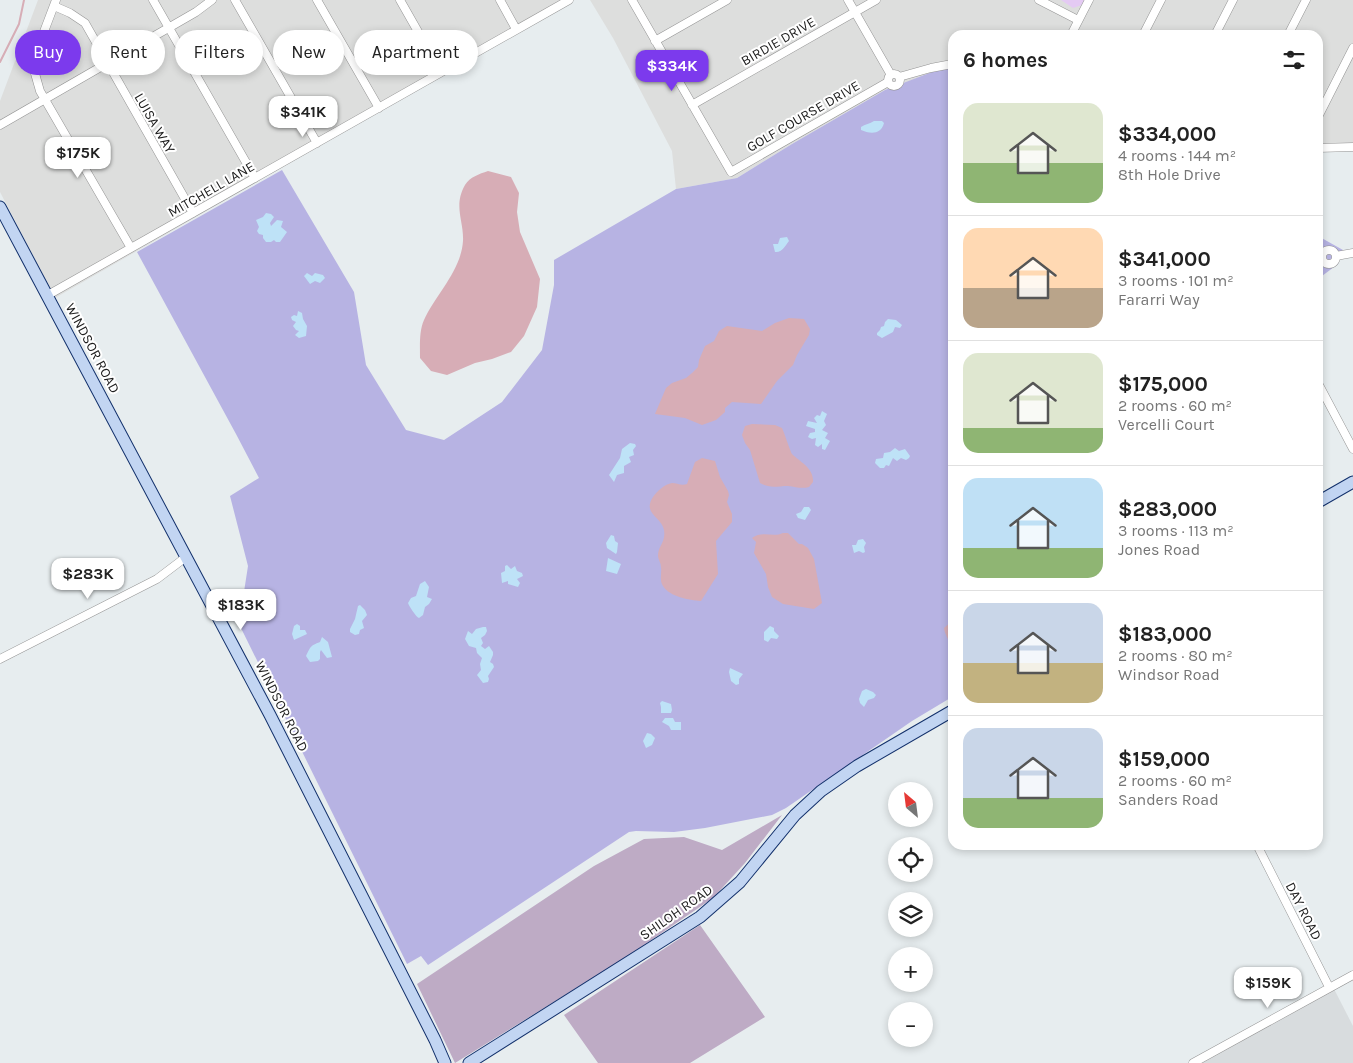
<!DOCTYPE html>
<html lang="en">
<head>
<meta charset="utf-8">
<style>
	body { margin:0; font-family:Karla,sans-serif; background:#f2f2f2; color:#222; height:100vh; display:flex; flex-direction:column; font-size:19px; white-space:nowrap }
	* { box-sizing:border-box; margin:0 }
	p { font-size:16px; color:#767676 }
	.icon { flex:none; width:28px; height:28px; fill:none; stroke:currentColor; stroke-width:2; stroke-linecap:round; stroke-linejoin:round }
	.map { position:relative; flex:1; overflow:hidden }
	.drawer { position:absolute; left:948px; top:30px; width:375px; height:820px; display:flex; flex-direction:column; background:#fff; border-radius:15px; box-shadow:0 2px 8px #0003 }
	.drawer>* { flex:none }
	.top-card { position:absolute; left:15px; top:30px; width:475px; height:45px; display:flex; gap:10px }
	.needle { width:32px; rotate:332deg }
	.controls { position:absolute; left:888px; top:782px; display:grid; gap:10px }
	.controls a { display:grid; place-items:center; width:45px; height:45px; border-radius:50%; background:#fff; box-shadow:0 2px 8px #0003; font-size:25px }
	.price { position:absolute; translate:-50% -42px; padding:0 11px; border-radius:10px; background:#fff; color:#222; font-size:16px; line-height:32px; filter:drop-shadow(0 1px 2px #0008) }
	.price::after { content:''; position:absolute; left:50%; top:30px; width:15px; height:11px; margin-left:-8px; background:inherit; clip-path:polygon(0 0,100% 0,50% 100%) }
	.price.current { background:#7c3aed; color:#fff }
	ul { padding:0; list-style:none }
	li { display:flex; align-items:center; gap:15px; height:125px; padding:0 15px }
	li+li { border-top:1px solid #e0e0e0 }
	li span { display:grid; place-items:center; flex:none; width:140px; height:100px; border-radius:15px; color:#555 }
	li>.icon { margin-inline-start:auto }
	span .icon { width:60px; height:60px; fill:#fffc; stroke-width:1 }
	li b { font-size:21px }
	h2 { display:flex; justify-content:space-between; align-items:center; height:60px; padding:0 15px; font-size:21px }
	.tag { padding:0 18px; border-radius:22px; background:#fff; box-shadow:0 2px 8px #0003; font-size:18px; line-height:45px }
	.tag.current { background:#7c3aed; color:#fff }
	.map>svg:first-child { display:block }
	.residential { fill:#dddedd }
	.airport { fill:#d8dcde }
	.grass { fill:#b7b3e3 }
	.sand { fill:#bee2f7 }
	.cemetery { fill:#beabc5 }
	.park { fill:#e4caf3 }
	.water { fill:#d7adb6 }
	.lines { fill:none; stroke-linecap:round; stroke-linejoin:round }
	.stream { stroke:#d7adb6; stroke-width:2 }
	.minor-casing { stroke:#949494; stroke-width:9 }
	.secondary-casing { stroke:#12306b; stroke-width:13 }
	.minor { stroke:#fff; stroke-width:8 }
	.secondary { stroke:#c2d5f2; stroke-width:11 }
	.labels { text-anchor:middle; stroke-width:4; stroke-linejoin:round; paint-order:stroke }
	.street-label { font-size:14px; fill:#202020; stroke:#fff }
</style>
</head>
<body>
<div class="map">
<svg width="1353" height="1063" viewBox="0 0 1353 1063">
	<rect width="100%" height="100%" fill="#e7edef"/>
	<path class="residential" d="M 38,0 L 574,0 L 55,298 L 0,192 L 0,101 Z
		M 590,0 L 1353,0 L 1353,150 L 1318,152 L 1318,35 L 952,35 L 952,69 L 940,70 L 885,90 L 792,144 L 737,178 L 676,189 L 672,151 L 613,38 Z"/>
	<path class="airport" d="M 1334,989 L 1353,1026 L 1353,1063 L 1201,1063 Z"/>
	<path class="grass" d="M 940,69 L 952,69 L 952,697 L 912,721 L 786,808 L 772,815 L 705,828 L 674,832 L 636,831 L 629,832 L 428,965 L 421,956 L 407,964 L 239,624 L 248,566 L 230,496 L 259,478 L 236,434 L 137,252 L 282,170 L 354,292 L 366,365 L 406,430 L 444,440 L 502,402 L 542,350 L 554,285 L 554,260 L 676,189 L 737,178 L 792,144 L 885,90 Z
		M 1318,236 L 1343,250 L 1338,264 L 1318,279 Z"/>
	<path class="sand" d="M 874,121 L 882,121 L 884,123 C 881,135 870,134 861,130 L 861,127 C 865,124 870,124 874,121 Z
		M 266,213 L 271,214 L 274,217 L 270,223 L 271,226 L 277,220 L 283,221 L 281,227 L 287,232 L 280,242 L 276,242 L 274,240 L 271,242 L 266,242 L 263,238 L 263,235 L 259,234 L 257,231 L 259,227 L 256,220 L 263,217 Z
		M 787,237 L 789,241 C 785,246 782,253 775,252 L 773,244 L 778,244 L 780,238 Z
		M 307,273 L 312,276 L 315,273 L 323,275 L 325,278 L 320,283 L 315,281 L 310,284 L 304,276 Z
		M 298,311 L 302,313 L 303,319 L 307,326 L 306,336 L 299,338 L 295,335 L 299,331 L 296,330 L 293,326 L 296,322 L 292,320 L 291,317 L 294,315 L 297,316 Z
		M 888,319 L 896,320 L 902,325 L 900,328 L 895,327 L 893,332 L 882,338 L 877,335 L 877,333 L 880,330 L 881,327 L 884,326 L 885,322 Z
		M 822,411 L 827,414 L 824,421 L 826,425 L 822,430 L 828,433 L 825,438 L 830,441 L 825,450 L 822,449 L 822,444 L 818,447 L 815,445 L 816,438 L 812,439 L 808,437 L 810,433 L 815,432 L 815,429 L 806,426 L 808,421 L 817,423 L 814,418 L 817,415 L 820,416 Z
		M 630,443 L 635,444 L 636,446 L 633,450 L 634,455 L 629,457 L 631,462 L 624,466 L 624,473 L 617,475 L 614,482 L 609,475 L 620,458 L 622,449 Z
		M 895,448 L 899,451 L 905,449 L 910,456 L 909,458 L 906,460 L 901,458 L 897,461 L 893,458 L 889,466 L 886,465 L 884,468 L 880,468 L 875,463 L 876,459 L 883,458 L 884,453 L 890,452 Z
		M 804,507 L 809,507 L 811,510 L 805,520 L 798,518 L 796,514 L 801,512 Z
		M 611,535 L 614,536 L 615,541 L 618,543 L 617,552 L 616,554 L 607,548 L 606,543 Z
		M 863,539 L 866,543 L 864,547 L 865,552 L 863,553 L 859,551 L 854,553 L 852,545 L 856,545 L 858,540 Z
		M 608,558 L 621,564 L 617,574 L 606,571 Z
		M 507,565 L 511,569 L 515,566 L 517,571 L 522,573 L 523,576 L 517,579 L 520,583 L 518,587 L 508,584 L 508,581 L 502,583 L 501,573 L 505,571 L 505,566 Z
		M 425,581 L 429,587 L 427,597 L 432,599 L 429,604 L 425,607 L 423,615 L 419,618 C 416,617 409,606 408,603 L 411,598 L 416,596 L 420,584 Z
		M 360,605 L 365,610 L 367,615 L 362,621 L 364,628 L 360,630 L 359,634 L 355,635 L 350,632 L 350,629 L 355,619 L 358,606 Z
		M 297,624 L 300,626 L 300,630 L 305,630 L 307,634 L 294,640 L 292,634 L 294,626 Z
		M 770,626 L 774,628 L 774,631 L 779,636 L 777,639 L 771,638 L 768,642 L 764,640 L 764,632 Z
		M 483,627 L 486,627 L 487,631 L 485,635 L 481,638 L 483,643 L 481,646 L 485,649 L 489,646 L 493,652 L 493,655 L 490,662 L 493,664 L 494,667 L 488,676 L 489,679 L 488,682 L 483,683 L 477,675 L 481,670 L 480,664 L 482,658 L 477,653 L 476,648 L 469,646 L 465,639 L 468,631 L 472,634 L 476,629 Z
		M 322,637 L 328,642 L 332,657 L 327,658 L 321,650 L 320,652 L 320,659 L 318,661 L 310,662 L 306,656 C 311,646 310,646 320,642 Z
		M 730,668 L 743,674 L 739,679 L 739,684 L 736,685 L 731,681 L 729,672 Z
		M 866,689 L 873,692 L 876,695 L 874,698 L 868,700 L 864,707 L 860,703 L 859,699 L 862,691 Z
		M 662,701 L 671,704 L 672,710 L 671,713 L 661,713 L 661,707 L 660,703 Z
		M 665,718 L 673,718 L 675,722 L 681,722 L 681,730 L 671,730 L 669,726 L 662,722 Z
		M 647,733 L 651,734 L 655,738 L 652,745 L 646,748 L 643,741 Z"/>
	<path class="cemetery" d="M 782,815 L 745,863 L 713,898 L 628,956 L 455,1063 L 417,984 L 594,866 L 644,839 L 684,837 L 722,850 Z
		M 700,925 L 765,1017 L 690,1063 L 598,1063 L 564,1015 Z"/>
	<path class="park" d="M 1061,0 L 1084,0 L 1082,5 L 1073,8 Z"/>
	<path class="water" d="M 488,171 L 511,177 L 519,193 L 517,212 L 520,232 L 540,279 L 537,307 L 524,336 L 511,352 L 492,359 L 475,363 L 447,375 L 431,371 L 420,358 C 420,346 419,331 424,320 C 436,294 461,271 463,241 C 464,221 453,206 465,185 C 470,177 479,174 488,171 Z
		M 789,318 L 804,319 L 810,329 L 809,335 L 797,355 L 793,365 L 777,381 L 761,404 L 732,402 L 725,408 L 725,412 L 716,420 L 702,425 L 685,418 L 655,414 L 666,388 L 672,383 L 686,378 L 692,373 L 698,367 L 699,360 L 705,346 L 714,341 L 719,331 L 727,326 L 762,331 L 775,323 Z
		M 752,424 L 775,425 L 782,428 C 784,432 791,453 792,454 C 800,462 814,468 813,482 L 809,487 C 802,489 796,487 788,486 C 777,486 770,489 760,483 L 750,450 L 745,443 L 742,435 L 745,426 Z
		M 702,458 L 715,461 L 720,477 L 728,491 L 729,495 L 727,502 L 732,514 L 732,522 L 716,541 L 718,574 L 701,601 C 689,600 670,597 663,586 C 659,580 662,573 661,567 C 661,563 658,559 658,556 C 658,545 666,543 664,530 C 662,517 642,514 653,497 C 657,491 665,484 672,483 C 677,483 681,486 687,484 L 695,462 Z
		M 783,533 L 788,533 L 799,544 L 802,544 L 808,548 L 814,559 L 822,603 L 814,609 L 783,604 L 772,597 L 768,587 L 766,574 L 754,553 L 756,542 L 752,538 C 762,530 773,538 783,533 Z
		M 952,621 L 952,654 C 948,650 951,649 949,643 C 948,637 945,635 944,628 Z"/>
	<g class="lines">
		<path class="stream" d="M 0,62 L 19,24 L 24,0"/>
		<g class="minor-casing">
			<path id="minor" d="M 56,0 L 37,50 L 34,70 L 40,91 L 131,248
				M 153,0 L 255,178
				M 235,0 L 317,143
				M 317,0 L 379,108
				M 400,0 L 441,72
				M 500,0 L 516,29
				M 632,0 L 731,172 L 888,82
				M 848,0 L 891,75
				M 1039,0 L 1078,20
				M 54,6 L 70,13 L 85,23 L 193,213
				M 1071,35 L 1089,0
				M 1143,35 L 1161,0
				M 1215,35 L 1233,0
				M 1288,35 L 1306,0
				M 655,41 L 727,0
				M888 80a6 6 0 1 1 12 0a6 6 0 1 1-12 0Z
				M 899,77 L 931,68 L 952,64
				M 692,105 L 876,0
				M 1318,117 L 1353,48
				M 0,125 L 196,12 L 212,0
				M 1318,148 L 1353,147
				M1322 257a7 7 0 1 1 14 0a7 7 0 1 1-14 0Z
				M 1336,256 L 1353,253
				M 48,295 L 569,0
				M 1318,383 L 1353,449
				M 0,659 L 157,579 L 186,557
				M 1257,845 L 1329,987
				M 1193,1063 L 1353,975"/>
		</g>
		<g class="secondary-casing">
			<path id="secondary" d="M 0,207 L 270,715 L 435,1040 L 445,1063
				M 1318,502 L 1353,482
				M 469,1063 L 700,917 L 740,882 L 795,815 L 821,791 L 857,766 L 952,711"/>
		</g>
		<use href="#minor" class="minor"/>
		<use href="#secondary" class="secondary"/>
	</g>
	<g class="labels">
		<g class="street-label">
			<text transform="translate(778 41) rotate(-30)" y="5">BIRDIE DRIVE</text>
			<text transform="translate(803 116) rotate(-30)" y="5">GOLF COURSE DRIVE</text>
			<text transform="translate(155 123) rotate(60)" y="5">LUISA WAY</text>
			<text transform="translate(211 189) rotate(-30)" y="5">MITCHELL LANE</text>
			<text transform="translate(93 348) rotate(62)" y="5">WINDSOR ROAD</text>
			<text transform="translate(282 706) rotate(63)" y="5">WINDSOR ROAD</text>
			<text transform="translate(1304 911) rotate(63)" y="5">DAY ROAD</text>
			<text transform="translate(676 912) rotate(-35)" y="5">SHILOH ROAD</text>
		</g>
	</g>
</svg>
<div class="controls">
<a><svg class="needle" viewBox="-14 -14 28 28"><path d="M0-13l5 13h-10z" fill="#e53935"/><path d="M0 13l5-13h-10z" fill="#767676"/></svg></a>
<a><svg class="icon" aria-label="locate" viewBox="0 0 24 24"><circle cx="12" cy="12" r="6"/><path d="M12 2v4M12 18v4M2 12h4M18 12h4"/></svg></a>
<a><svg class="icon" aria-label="layers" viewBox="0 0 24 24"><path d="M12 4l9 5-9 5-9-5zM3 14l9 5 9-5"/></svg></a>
<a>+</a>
<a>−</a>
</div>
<b class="price current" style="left:672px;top:92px">$334K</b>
<b class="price" style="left:303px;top:138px">$341K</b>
<b class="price" style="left:78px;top:179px">$175K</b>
<b class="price" style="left:88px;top:600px">$283K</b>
<b class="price" style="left:241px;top:631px">$183K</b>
<b class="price" style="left:1268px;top:1009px">$159K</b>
<div class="top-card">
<a class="tag current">Buy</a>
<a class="tag">Rent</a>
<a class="tag">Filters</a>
<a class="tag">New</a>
<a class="tag">Apartment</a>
</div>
<section class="drawer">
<h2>6 homes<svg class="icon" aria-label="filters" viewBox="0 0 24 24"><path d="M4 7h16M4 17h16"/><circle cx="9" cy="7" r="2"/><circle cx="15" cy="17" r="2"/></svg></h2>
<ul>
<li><span style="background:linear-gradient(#dfe7d0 60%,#8fb573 0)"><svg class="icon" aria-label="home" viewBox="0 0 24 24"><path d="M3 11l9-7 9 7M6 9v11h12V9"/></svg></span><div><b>$334,000</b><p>4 rooms · 144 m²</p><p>8th Hole Drive</p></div></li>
<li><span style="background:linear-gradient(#ffd9b3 60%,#b9a48a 0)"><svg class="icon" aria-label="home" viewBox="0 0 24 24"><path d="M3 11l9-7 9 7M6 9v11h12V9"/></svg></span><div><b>$341,000</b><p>3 rooms · 101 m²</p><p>Fararri Way</p></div></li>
<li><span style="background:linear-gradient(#dfe7d0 75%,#8fb573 0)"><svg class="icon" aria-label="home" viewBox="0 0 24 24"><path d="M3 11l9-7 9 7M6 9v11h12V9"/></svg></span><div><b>$175,000</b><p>2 rooms · 60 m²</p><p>Vercelli Court</p></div></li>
<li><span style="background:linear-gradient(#bfe0f5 70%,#8fb573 0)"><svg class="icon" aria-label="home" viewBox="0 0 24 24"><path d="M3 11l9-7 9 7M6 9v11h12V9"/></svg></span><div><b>$283,000</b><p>3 rooms · 113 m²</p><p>Jones Road</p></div></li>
<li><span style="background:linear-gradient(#c9d6e8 60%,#c2b280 0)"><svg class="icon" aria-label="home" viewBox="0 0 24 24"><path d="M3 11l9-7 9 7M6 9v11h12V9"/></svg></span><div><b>$183,000</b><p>2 rooms · 80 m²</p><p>Windsor Road</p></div></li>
<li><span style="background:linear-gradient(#c9d6e8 70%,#8fb573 0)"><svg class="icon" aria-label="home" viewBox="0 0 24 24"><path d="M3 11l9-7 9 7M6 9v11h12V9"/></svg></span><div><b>$159,000</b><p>2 rooms · 60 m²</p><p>Sanders Road</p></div></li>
</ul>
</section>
</div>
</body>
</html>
